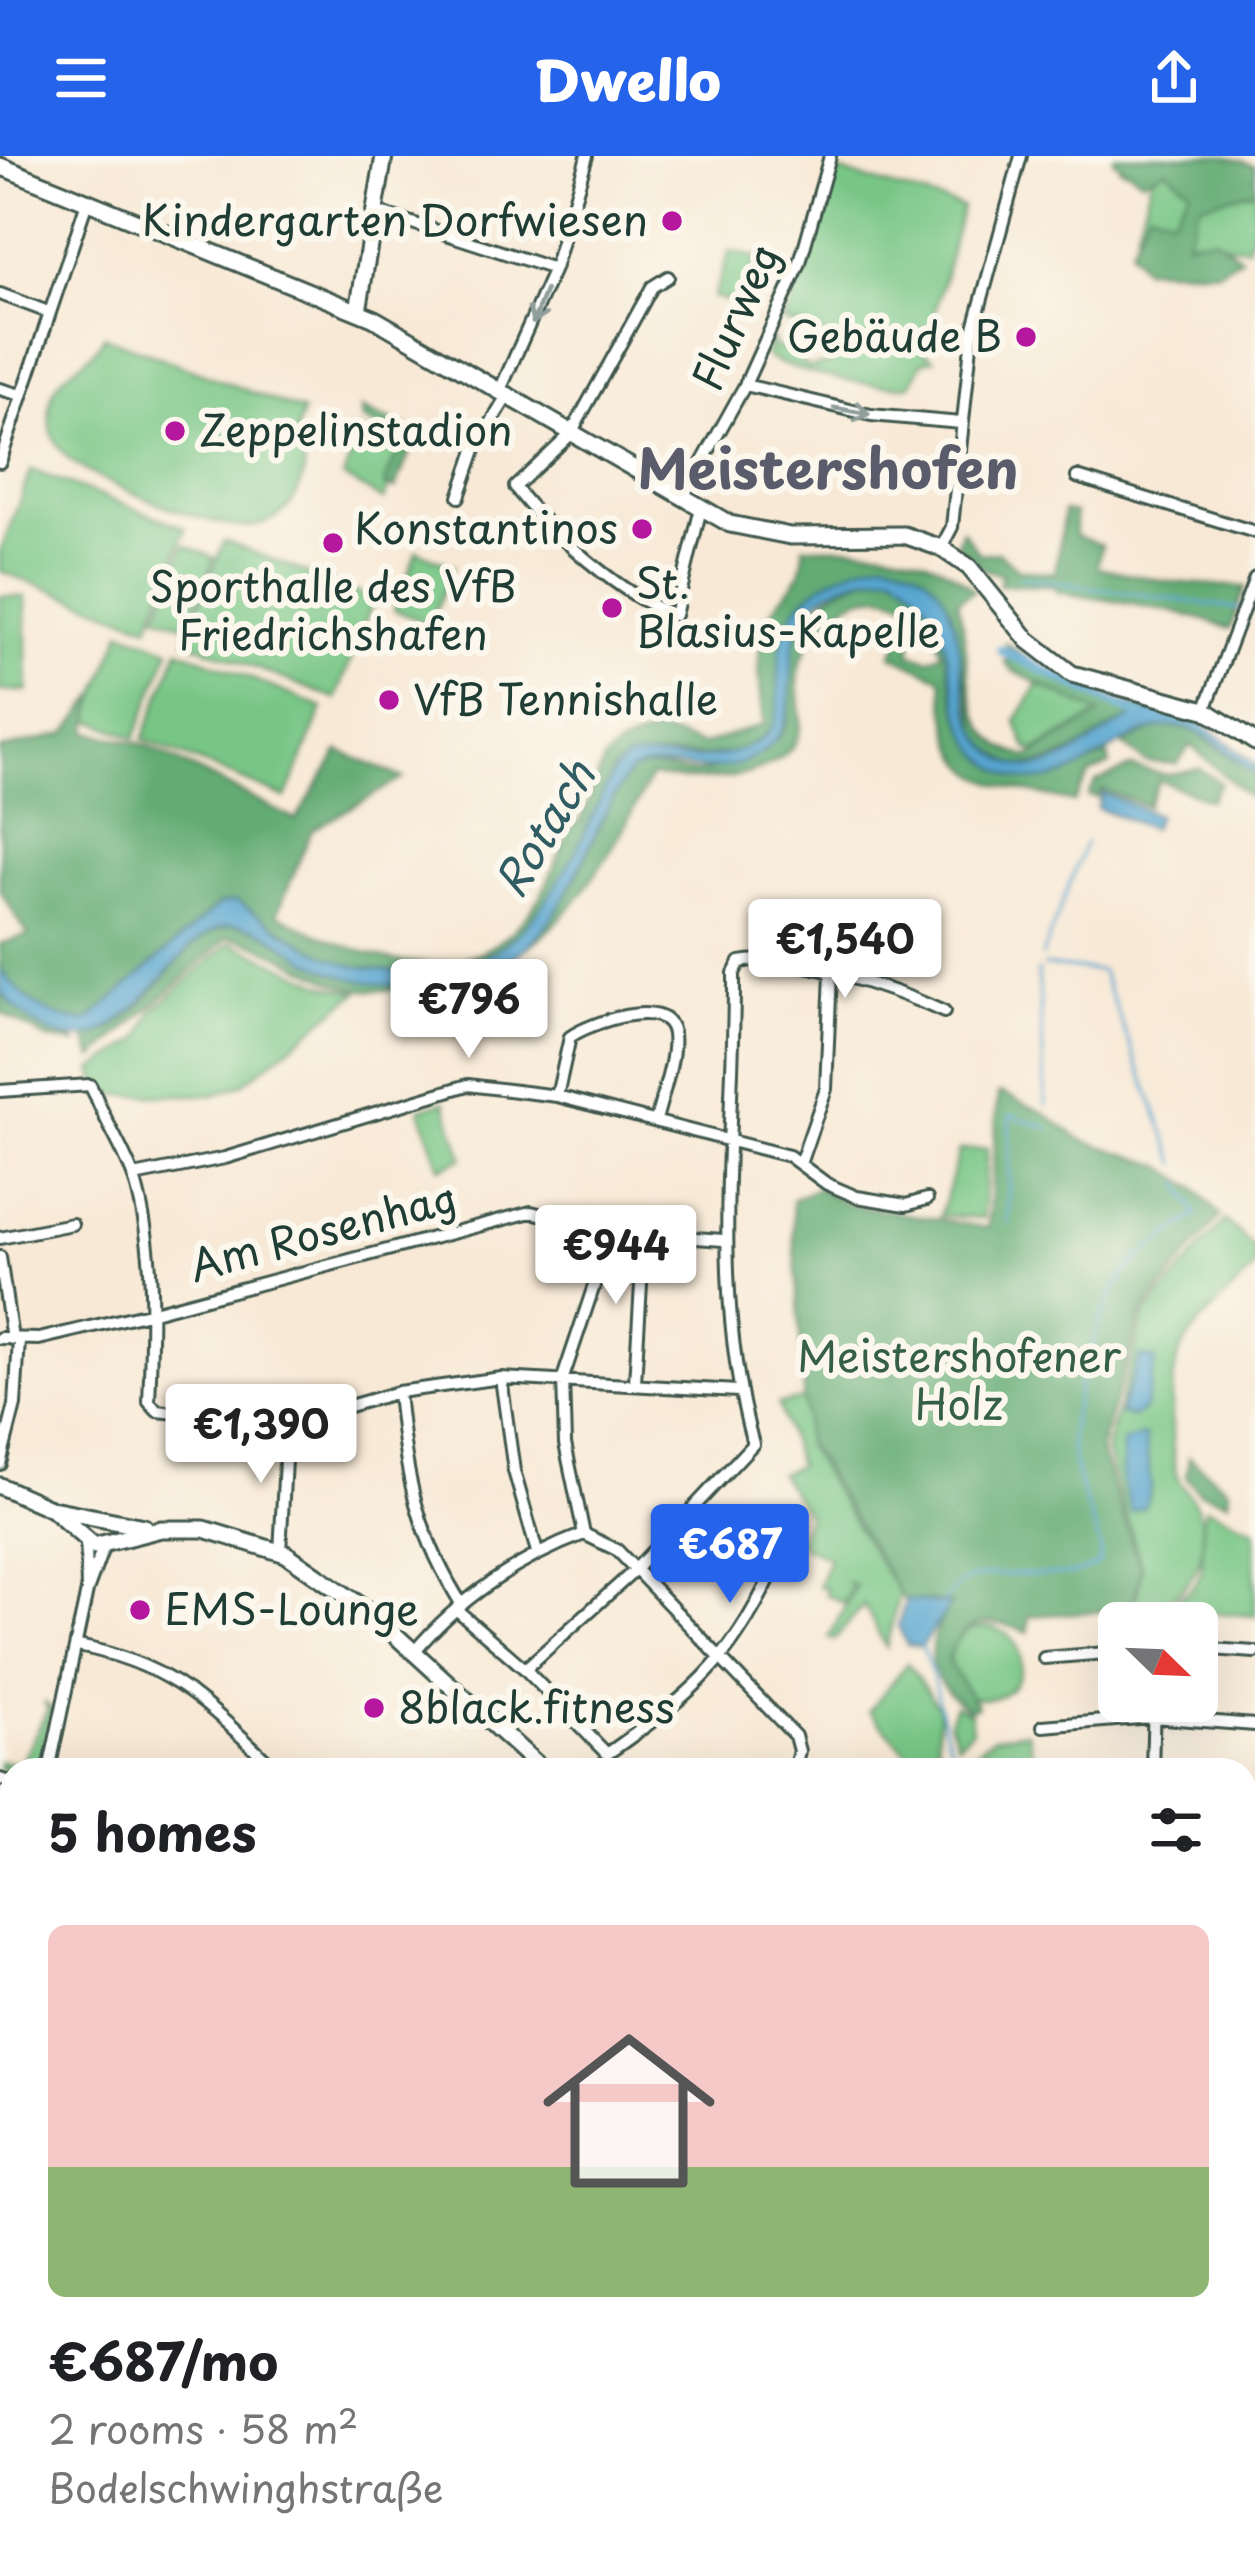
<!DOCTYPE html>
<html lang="en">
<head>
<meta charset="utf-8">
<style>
	body { margin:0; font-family:"Playpen Sans",sans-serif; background:#f2f2f2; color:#202124; height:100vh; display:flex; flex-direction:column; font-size:45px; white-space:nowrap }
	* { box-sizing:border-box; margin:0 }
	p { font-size:39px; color:#757577 }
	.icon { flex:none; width:66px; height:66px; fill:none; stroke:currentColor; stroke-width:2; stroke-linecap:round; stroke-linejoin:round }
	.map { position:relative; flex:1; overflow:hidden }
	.details { position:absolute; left:0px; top:1602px; width:1257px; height:804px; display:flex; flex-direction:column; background:#fff; border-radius:36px 36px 0 0; box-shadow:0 12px 48px #0002 }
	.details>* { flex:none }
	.needle { width:78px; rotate:113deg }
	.buttons { position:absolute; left:1098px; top:1446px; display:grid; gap:24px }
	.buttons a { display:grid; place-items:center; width:120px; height:120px; border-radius:18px; background:#fff; box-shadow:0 12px 48px #0002; font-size:60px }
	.price { position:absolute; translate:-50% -102px; padding:0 27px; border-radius:12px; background:#fff; color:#222; font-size:39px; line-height:78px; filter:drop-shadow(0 3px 6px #0008) }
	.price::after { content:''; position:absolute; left:50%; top:72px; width:36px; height:27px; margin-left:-18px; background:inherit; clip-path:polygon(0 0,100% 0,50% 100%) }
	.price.on { background:#2563eb; color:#fff }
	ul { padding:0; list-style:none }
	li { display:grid; align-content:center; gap:24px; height:636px; padding:0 48px }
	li+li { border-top:3px solid #e0e0e0 }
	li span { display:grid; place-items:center; height:372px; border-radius:18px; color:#555 }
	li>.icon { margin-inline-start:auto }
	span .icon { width:216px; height:216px; fill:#fffc; stroke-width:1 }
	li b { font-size:51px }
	h2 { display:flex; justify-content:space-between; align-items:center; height:144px; padding:0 48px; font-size:51px }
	header { display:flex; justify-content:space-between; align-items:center; height:156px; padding:0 48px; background:#2563eb; color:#fff; font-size:54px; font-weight:800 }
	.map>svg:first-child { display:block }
	.green { fill:#78c686; stroke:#4c825d; stroke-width:3 }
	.forest { fill:#62ab73; stroke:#407454; stroke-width:3 }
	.water { fill:#56a5d0; stroke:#3a7182; stroke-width:3 }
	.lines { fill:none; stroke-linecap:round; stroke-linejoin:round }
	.stream { stroke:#56a5d0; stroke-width:3 }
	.canal { stroke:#56a5d0; stroke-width:10 }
	.street-casing { stroke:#40574c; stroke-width:16 }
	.secondary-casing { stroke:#40574c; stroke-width:21 }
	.street { stroke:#fff; stroke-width:10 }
	.secondary { stroke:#fff; stroke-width:15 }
	.oneway { stroke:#8f9e9a }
	.poi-dot { fill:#b5179e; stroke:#fbf7ec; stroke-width:4.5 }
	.labels { text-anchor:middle; stroke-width:12; stroke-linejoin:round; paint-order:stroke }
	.poi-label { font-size:42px; fill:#1f3d34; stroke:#fbf7ec; text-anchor:start }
	.street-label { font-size:42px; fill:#1f3d34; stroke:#fbf7ec }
	.park-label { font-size:42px; fill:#355f48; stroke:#fbf7ec }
	.water-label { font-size:45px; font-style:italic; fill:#305c63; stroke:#fbf7ec }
	.district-label { font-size:54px; font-weight:bold; fill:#5a5c6b; stroke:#fbf7ec }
</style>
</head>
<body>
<header><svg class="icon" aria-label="menu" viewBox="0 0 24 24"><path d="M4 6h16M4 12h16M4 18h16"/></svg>Dwello<svg class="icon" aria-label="share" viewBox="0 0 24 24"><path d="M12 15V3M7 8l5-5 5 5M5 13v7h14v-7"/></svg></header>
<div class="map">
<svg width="1255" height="2406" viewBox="0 0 1255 2406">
	<rect width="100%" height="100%" fill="#fbf7ec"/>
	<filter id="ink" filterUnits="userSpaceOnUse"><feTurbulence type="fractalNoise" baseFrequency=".00833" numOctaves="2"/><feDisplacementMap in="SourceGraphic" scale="24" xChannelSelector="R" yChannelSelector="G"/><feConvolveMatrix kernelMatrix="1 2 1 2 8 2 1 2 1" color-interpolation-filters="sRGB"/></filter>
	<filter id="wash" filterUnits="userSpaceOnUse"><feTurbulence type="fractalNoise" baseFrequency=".004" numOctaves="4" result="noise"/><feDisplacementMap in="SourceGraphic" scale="48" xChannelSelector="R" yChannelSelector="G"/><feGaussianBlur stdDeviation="2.7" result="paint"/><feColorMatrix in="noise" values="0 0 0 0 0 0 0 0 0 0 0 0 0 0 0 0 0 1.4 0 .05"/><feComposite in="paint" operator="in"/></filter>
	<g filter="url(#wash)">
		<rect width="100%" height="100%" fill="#f8e9d6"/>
		<path class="green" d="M 1121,0 L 1255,35 L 1255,65 L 1247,91 L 1136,77 L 1152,21 L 1119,12 Z
			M 835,14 L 962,51 L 925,196 L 934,203 L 922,206 L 911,229 C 886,234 783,216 765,199 L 773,182 L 773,191 L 794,196 L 807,212 L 831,207 L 835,182 L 783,165 L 805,116 Z
			M 730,95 L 757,102 L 744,150 L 713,141 Z
			M 104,180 L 303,256 L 297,273 C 317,314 296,366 247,371 C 216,373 88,324 67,301 C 53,287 48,269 50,250 C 54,211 92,209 104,180 Z
			M 356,273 L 384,285 L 389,276 L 406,274 L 384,344 L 343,321 L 360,278 Z
			M 31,314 L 186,372 L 149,470 L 0,415 L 0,397 Z
			M 224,385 L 374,443 L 336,543 L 186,485 Z
			M 184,389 L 214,401 L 188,470 L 157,459 Z
			M 417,395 L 453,410 L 430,469 L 394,454 Z
			M 0,440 L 26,441 L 28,535 L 0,535 Z
			M 122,475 L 170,493 L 135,582 L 88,563 Z
			M 179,493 L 323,552 L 286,642 L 143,583 Z
			M 1038,529 L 1095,553 L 1099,558 L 1034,595 L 1027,592 L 1016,565 Z
			M 231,786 L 323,828 L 358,836 L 243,928 L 214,939 L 101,939 L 93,914 L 140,883 L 153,855 Z
			M 445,945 L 463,1002 L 440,1012 L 420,953 Z
			M 987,993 L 983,1062 L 940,1060 L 959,994 Z
			M 1225,1064 L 1255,1093 L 1255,1111 C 1236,1135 1183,1173 1176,1209 C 1170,1239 1171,1282 1175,1312 C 1177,1331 1192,1336 1197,1351 C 1219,1410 1177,1456 1122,1457 L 1136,1443 L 1142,1411 L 1106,1294 L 1144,1160 Z
			M 804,1243 L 805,1289 L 899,1438 L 886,1492 L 864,1449 L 834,1484 L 829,1481 L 856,1429 L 846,1426 L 852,1430 L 843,1447 L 825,1438 L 827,1432 L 818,1430 L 829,1402 L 796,1387 L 808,1360 L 779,1318 L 798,1310 L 778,1248 Z
			M 1206,1351 L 1255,1373 L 1255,1460 L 1187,1454 L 1178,1442 C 1220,1420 1193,1380 1206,1351 Z
			M949 1507a36 36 0 1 1 72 0a36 36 0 1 1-72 0Z
			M 907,1507 L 939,1552 L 937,1600 L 949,1610 L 946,1614 L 923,1614 L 869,1555 Z
			M 44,1546 L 53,1554 L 37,1613 L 0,1613 L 0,1606 L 21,1607 L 48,1553 Z
			M 955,1549 L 970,1558 L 972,1574 L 957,1587 L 949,1564 Z
			M 1027,1575 L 1035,1614 L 953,1614 L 993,1581 Z
			M 0,1944 L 12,1953 L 12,2147 L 0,2138 Z
			M 0,2392 L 60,2394 L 62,2406 L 0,2406 Z
			M 125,2394 L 218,2394 L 232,2406 L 127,2406 Z
			M 374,2394 L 464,2394 L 479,2406 L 372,2406 Z"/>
		<path class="forest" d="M 1114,0 L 1224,0 L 1255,9 L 1255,34 L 1200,48 L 1186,85 L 1214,81 L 1241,101 L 1217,115 L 1143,112 L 1130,94 L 1149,53 L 1173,61 L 1190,33 L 1166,13 L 1143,24 L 1113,4 Z
			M 361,253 L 418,276 L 395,333 L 384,329 L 406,275 L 397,281 L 362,264 Z
			M 1064,355 L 1075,357 L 1075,380 L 1102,389 L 1097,411 L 1169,426 L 1245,431 L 1230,473 C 1174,451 1116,447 1058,436 L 1054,430 L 999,429 L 1002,418 L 984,414 L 957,387 L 962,374 L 980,398 L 998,396 L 1018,413 L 1055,417 Z
			M 804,390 C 869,392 924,387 974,434 L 957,445 C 976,506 955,587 1030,601 L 1100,558 L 1013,515 L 1005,506 L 1010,500 L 1006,487 L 1053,520 L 1099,542 L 1172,557 C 1113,547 1081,615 1015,609 L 986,589 L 977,573 L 950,451 L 884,403 L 798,451 L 777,562 C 752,608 703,598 659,600 C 644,601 628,610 614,614 C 569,710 532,826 404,816 C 381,814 353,812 331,802 C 298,788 267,763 236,745 L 219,748 L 88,865 C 48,864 22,843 0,812 L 0,788 L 28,779 L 0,735 L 0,594 L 67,577 L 96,539 L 88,576 L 146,589 L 296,664 L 339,595 L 403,622 L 312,674 L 277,758 C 360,800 461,847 532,753 C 551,727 558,696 573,668 L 580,666 L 604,605 L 619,590 L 657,575 L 703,589 L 764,568 C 761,537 753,492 767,464 C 783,430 804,433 804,390 Z
			M 894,417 C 962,458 937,513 966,574 C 975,592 999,607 1013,621 L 1052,621 L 1108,599 L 1110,609 L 1089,618 L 1074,646 C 977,624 953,632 942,523 L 892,499 L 907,466 L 915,471 L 910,497 L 929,503 L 942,497 C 936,477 926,456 905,446 C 859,423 812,466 800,510 C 792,541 814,573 786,598 C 751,627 694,626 651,620 C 596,728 543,823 411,832 C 397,833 380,836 365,834 C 315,826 277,790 229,781 L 93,903 L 86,881 C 147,874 172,783 228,770 C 262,763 297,802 327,814 C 365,830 415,830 453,818 C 473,811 505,807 522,794 C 579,751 589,669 631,615 C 655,604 678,620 703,616 C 720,613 767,594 778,582 C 794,565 789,541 789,520 C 788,457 835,424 894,417 Z
			M 1162,569 L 1193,574 L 1255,619 L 1255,647 L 1190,589 L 1177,608 L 1146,606 L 1123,589 Z
			M 1132,611 L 1168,619 L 1199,612 L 1220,627 L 1210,644 L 1159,624 L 1147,650 L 1102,633 L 1097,642 L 1088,640 L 1096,626 Z
			M 0,835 L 14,851 L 78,888 L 47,883 L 0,856 Z
			M 1002,937 L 1043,956 L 1082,984 L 1161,1009 L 1196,1033 L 1220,1060 L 1141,1158 L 1100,1293 L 1141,1412 L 1135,1443 L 1122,1454 L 1029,1460 L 1028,1477 C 991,1460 960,1461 948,1505 L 977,1550 L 970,1554 C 925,1524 920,1493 951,1447 L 903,1444 L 806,1285 L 792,1044 L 818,1032 L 847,1048 L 988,1072 L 998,938 Z
			M 1189,1301 L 1229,1333 L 1228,1345 L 1199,1336 L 1186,1321 Z"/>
		<path class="water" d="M 884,403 C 997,420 931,554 1001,601 C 1058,640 1106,555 1160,555 C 1193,554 1231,589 1255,609 L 1255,619 C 1236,604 1217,585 1195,575 C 1130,548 1074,653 1006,617 C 926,575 979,468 894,417 C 735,433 828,548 764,595 C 713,632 671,597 631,615 C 584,676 574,768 501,809 C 445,840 362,835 308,804 C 286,792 260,768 235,769 C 162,769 114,972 0,835 L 0,812 C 22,843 48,864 88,865 L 220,748 L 236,745 C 267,763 299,788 332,802 C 354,812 381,814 404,816 C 529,826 569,708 614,614 L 628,602 C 674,599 722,612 763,582 C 807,549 725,443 884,403 Z
			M 1103,637 L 1157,659 L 1152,673 L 1097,652 Z
			M 1140,1200 L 1156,1204 L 1144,1254 L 1132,1261 L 1119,1257 Z
			M 1145,1280 L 1151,1332 L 1144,1351 L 1131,1356 L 1122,1324 L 1122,1286 Z
			M 906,1444 L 950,1449 L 921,1491 L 907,1489 L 898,1470 Z"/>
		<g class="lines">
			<path class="stream" d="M 1020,421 L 1255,455
				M 1042,800 L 1085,687
				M 1044,810 L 1101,815 L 1177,1008
				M 1038,815 L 1046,949
				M 1008,1067 L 1010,959 L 1049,972
				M 942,1447 C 947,1441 955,1431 962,1427 C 996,1407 1075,1432 1099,1406 L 1101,1394 C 1092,1360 1073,1321 1071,1286 C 1069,1248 1102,1146 1125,1118 C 1145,1093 1173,1077 1197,1059 L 1180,1027
				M 921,1491 C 939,1527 939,1566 954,1602
				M 959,1611 L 960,1614
				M 0,2294 L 12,2302
				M 55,2394 L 58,2406"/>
			<path class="canal" d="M 1001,494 L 1146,562"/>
		</g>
	</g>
	<g filter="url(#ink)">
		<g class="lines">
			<g class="street-casing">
				<path id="street" d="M 375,55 L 554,113
					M 668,121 L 652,131 L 570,279 L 515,331 C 547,374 624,442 675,459 L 701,352
					M 0,138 L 48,156
					M 745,229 L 871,259 L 961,267
					M 501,232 L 554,113 L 587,0
					M 0,233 L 21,239
					M 0,306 L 87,46
					M 1077,321 L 1255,376
					M 459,341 L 475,294 L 509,237
					M 683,341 L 745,229 L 799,110 L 830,0
					M 941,392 L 952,371 L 972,179 L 1021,0
					M 1205,554 L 1255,422
					M 0,935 L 90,929 L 96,941 C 107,969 126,997 135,1025 C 156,1097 152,1172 149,1246 L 157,1255 L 287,1268 L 398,1236 L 501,1222 L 738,1235
					M 557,940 L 570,881 C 588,868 668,838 673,878 C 676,903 662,939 656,964
					M 801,1005 L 826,933 L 831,817
					M 134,1020 L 225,1002 L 468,929 L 557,940 L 789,1000 L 827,1028 L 857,1041 L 906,1049 L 927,1043
					M 0,1082 L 72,1068
					M 0,1101 L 12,1183
					M 0,1182 L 39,1183 L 153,1156 L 531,1056 L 612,1076 L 723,1084
					M 501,1222 L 514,1315 L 537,1396
					M 635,1226 L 644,1080
					M 398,1236 C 406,1322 416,1375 462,1449
					M 0,1308 L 15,1249 L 19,1184
					M 584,1378 L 617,1394 L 795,1580 L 799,1595 L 794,1614
					M 584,1378 L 565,1288 L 563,1222 L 612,1076
					M 86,1386 L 87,1435
					M 280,1396 L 287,1268
					M 457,1454 L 525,1513 L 607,1598 C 689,1540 728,1510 772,1417
					M 78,1490 C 175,1509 207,1549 277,1614
					M 1197,1492 L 1255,1496
					M 414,1496 C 458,1443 520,1402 584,1378
					M 1044,1502 L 1119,1496
					M 525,1513 L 633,1416 L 753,1288 C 709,1131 735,977 734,817 L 740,806 C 788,796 899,835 944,856
					M 1043,1570 L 1152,1561 L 1255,1569
					M 49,1614 L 87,1435 L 104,1389
					M 1152,1614 L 1154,1545
					M 0,1623 L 12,1626
					M 1245,1687 L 1250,1688 L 1255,1646
					M 0,1739 L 12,1714
					M 0,2342 L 12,2342
					M 119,2394 L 122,2406
					M 541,2394 L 562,2406
					M 722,2394 L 735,2406
					M 881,2394 L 897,2406
					M 597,2406 L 609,2394
					M 748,2406 L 767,2394
					M 857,2406 L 864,2394"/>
			</g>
			<g class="secondary-casing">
				<path id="secondary" d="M 0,10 L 373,162 L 730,368 L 790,380 L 904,379 L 941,392 L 969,411 L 1028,484 L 1072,518 L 1205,554 L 1255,586
					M 358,155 L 384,0
					M 0,1330 L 52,1353 L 144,1371
					M 52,1353 L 94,1390 L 161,1373 L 204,1373 L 286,1398 L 371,1457 L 543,1614
					M 1245,1954 L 1255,1955
					M 0,2168 L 12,2178
					M 0,2198 L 12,2208
					M 233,2394 L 248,2406
					M 268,2394 L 282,2406"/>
			</g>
			<use href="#street" class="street"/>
			<use href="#secondary" class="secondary"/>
		</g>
		<defs><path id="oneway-shaft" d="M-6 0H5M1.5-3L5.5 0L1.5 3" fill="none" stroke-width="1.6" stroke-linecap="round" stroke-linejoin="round" transform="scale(3)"/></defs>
		<g class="oneway">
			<use href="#oneway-shaft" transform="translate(539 151) rotate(111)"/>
			<use href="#oneway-shaft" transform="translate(852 255) rotate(10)"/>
		</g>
	</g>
	<g class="poi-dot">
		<circle cx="672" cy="65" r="12"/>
		<circle cx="1026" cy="181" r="12"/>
		<circle cx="175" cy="275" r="12"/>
		<circle cx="642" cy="373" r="12"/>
		<circle cx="333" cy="387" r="12"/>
		<circle cx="612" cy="452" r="12"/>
		<circle cx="389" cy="544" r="12"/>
		<circle cx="140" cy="1454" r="12"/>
		<circle cx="374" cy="1552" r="12"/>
	</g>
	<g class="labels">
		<g class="poi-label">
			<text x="648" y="80" text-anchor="end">Kindergarten Dorfwiesen</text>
			<text x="1002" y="196" text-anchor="end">Gebäude B</text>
			<text x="199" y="290">Zeppelinstadion</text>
			<text x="618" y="388" text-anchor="end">Konstantinos</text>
			<text x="636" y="443">St.<tspan x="636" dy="48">Blasius-Kapelle</tspan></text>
			<text x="333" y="446" text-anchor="middle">Sporthalle des VfB<tspan x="333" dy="48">Friedrichshafen</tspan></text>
			<text x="413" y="559">VfB Tennishalle</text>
			<text x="164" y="1469">EMS-Lounge</text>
			<text x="398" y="1567">8black.fitness</text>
		</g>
		<g class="street-label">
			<text transform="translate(736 161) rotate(-66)" y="15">Flurweg</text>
			<text transform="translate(323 1076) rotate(-15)" y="15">Am Rosenhag</text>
		</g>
		<g class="park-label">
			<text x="959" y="1216">Meistershofener<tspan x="959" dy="48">Holz</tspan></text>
		</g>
		<g class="water-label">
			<text transform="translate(545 673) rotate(-59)" y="16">Rotach</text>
		</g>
		<g class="district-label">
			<text x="828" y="333">Meistershofen</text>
		</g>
	</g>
</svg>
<div class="buttons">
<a><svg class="needle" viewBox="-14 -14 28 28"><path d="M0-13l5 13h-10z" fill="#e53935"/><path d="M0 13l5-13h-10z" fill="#757577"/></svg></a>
</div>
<b class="price" style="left:845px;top:845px">€1,540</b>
<b class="price" style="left:469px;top:905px">€796</b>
<b class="price" style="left:616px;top:1151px">€944</b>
<b class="price" style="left:261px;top:1330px">€1,390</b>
<b class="price on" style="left:730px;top:1450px">€687</b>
<section class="details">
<h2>5 homes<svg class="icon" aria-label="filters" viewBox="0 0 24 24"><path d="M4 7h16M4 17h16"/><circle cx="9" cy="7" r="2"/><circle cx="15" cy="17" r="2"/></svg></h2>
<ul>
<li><span style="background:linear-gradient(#f6c9c9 65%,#8fb573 0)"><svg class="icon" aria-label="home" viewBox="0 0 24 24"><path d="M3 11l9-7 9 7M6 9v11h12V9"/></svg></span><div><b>€687/mo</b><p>2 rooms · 58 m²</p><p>Bodelschwinghstraße</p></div></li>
</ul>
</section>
</div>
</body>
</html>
